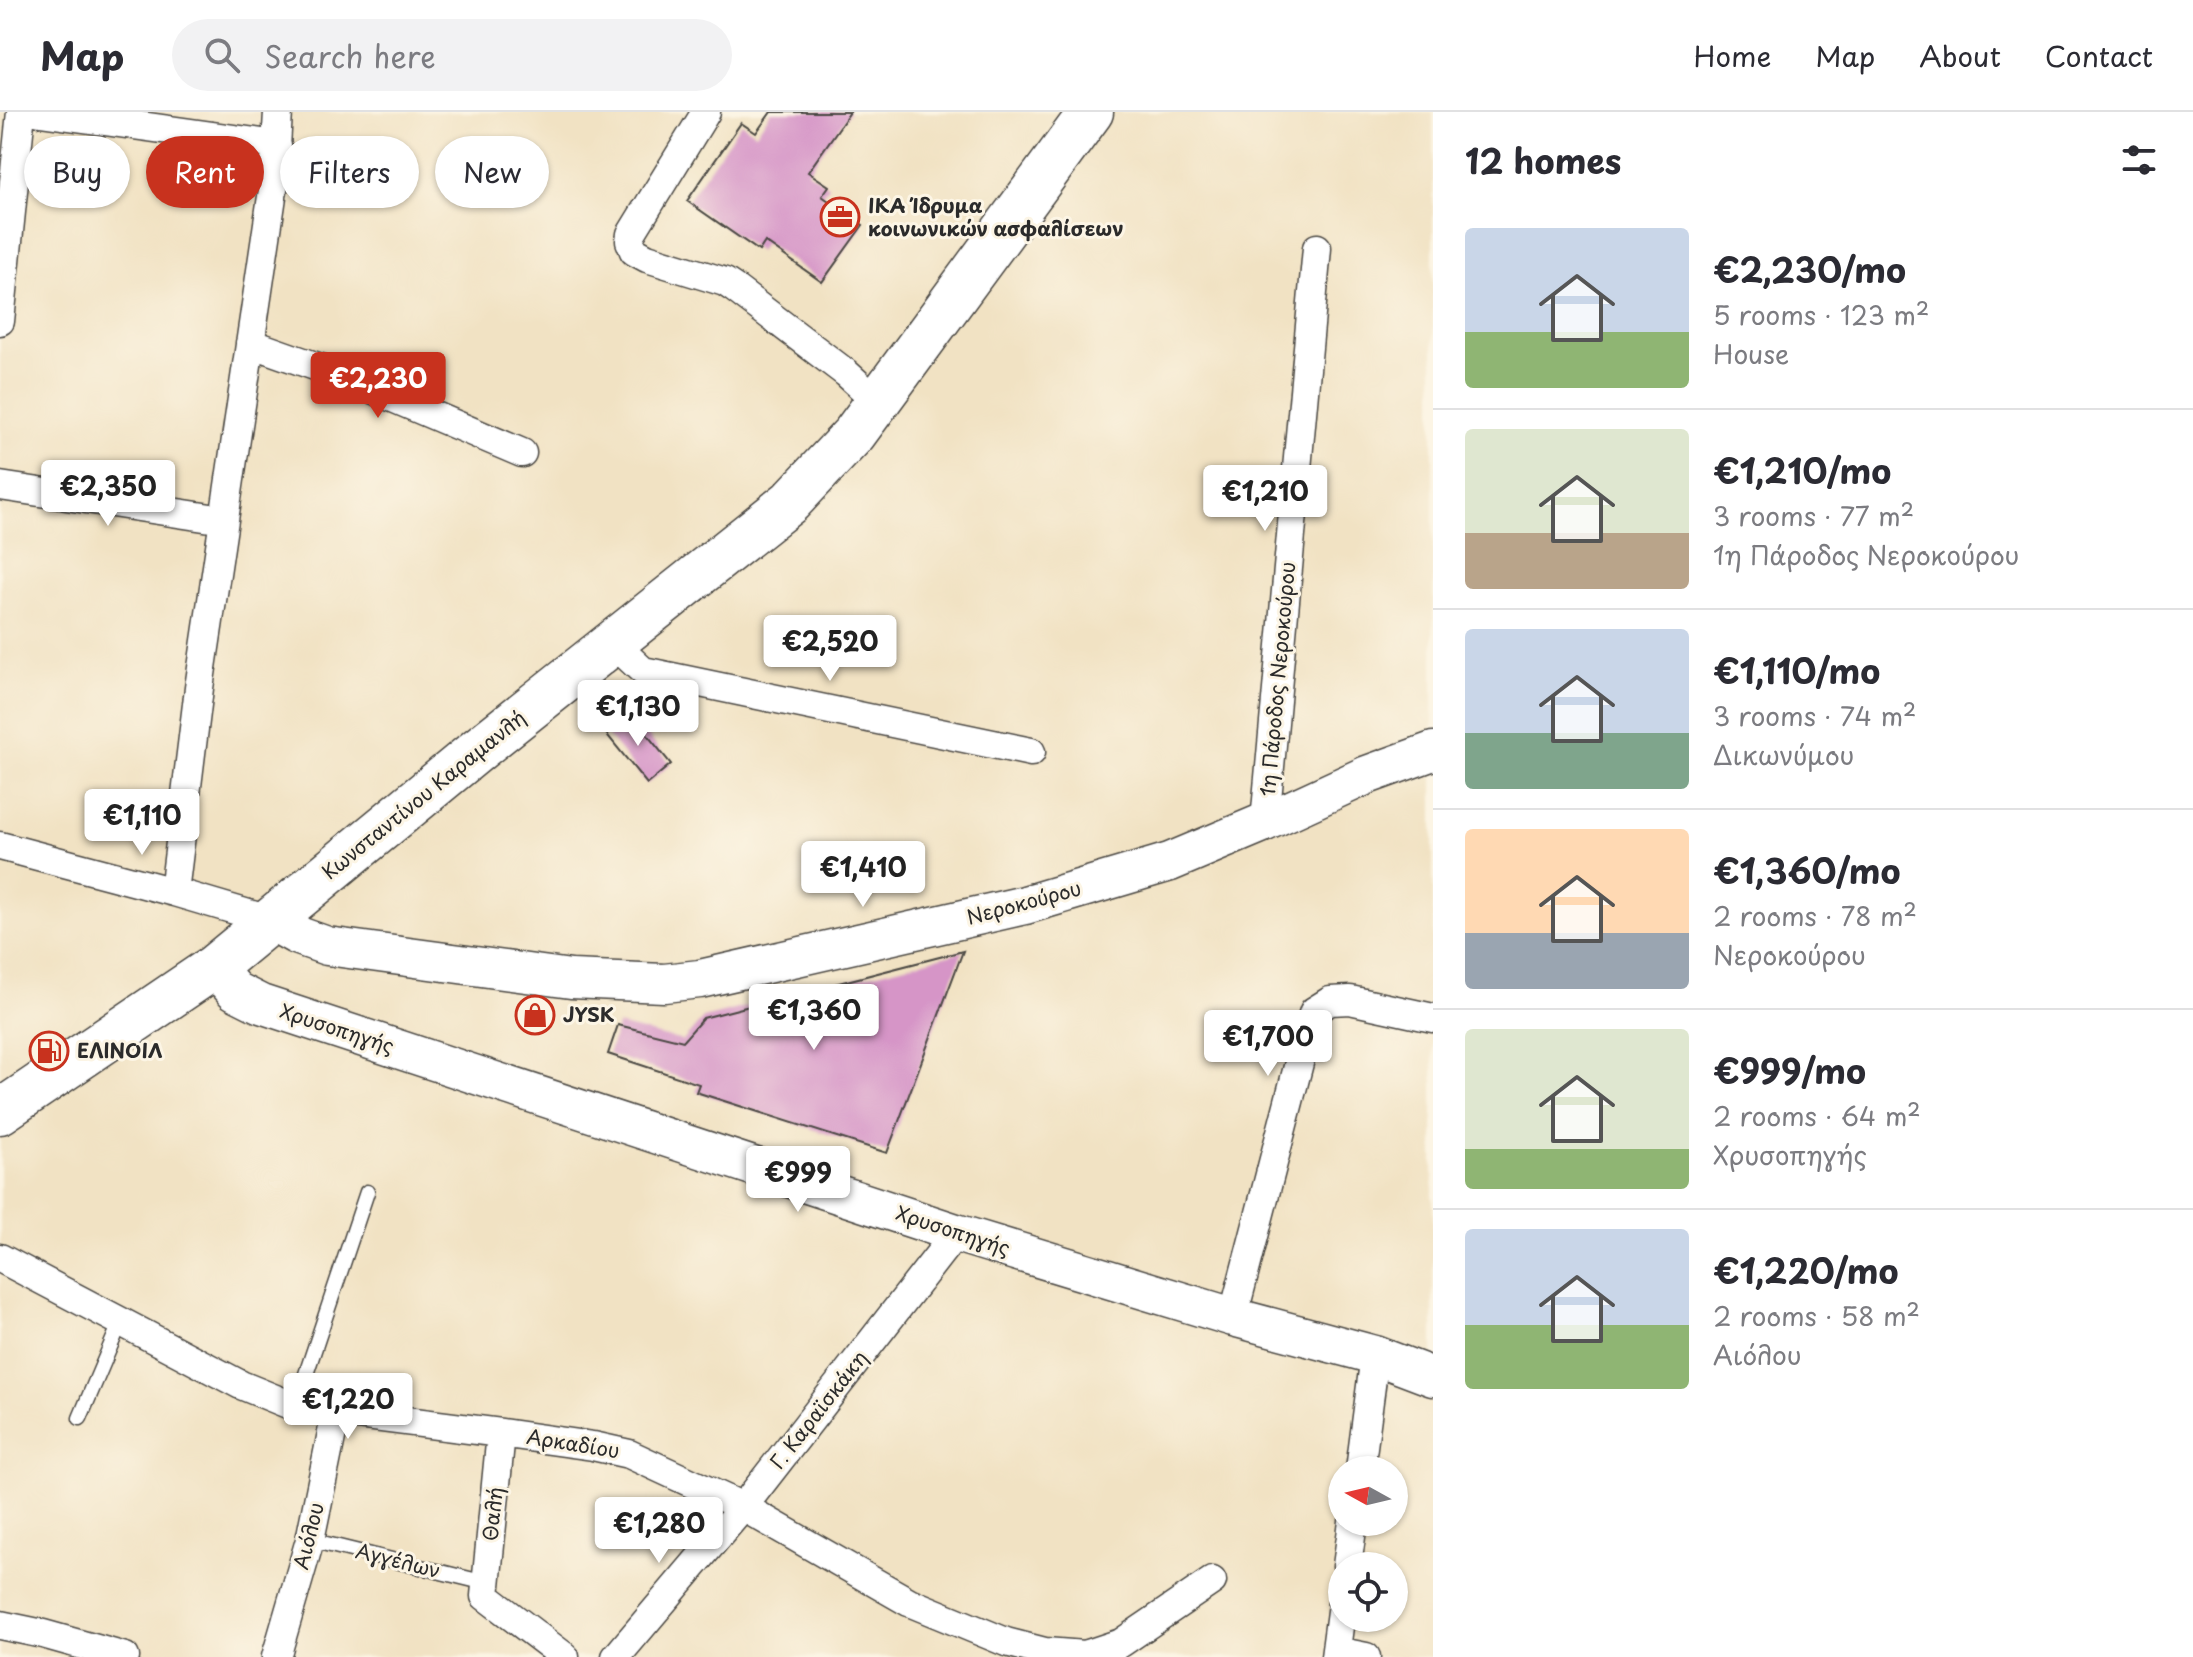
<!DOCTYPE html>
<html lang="en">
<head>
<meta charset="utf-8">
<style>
	body { margin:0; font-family:"Playpen Sans",sans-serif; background:#f2f2f3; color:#2b2b33; height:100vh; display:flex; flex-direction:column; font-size:30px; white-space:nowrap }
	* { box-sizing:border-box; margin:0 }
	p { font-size:26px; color:#7c7c81 }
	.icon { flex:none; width:44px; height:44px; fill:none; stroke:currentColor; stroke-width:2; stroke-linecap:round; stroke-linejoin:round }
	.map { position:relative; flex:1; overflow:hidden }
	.panel { display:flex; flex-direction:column; background:#fff; width:760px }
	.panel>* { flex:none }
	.banner { position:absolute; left:24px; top:24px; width:760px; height:72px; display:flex; gap:16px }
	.needle { width:52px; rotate:278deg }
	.tools { position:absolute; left:1328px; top:1344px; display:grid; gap:16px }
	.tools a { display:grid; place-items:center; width:80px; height:80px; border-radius:50%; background:#fff; box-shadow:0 2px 6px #0004; font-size:40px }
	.price { position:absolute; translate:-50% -68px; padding:0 18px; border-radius:8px; background:#fff; color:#222; font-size:26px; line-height:52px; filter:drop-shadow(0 2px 4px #0008) }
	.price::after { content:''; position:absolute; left:50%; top:48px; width:24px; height:18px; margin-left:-12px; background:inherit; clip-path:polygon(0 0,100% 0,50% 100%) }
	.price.selected { background:#c8321e; color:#fff }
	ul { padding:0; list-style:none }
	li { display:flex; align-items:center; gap:24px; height:200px; padding:0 32px }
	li+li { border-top:2px solid #e1e1e2 }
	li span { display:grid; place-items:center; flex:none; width:224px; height:160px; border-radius:8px; color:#555 }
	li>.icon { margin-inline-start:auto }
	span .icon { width:96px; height:96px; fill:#fffc; stroke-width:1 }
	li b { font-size:34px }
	h2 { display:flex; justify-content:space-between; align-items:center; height:96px; padding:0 32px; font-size:34px }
	.pill { padding:0 28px; border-radius:36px; background:#fff; box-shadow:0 2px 6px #0004; font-size:28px; line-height:72px }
	.pill.selected { background:#c8321e; color:#fff }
	header { display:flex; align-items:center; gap:48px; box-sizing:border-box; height:112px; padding:0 40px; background:#fff; border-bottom:2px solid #e1e1e2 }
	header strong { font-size:38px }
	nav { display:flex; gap:44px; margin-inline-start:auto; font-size:28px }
	.search { width:560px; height:72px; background:#f2f2f3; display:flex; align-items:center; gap:20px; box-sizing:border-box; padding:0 28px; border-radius:44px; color:#7c7c81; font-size:30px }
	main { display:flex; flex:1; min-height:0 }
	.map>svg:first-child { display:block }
	.building { fill:#d695c7 }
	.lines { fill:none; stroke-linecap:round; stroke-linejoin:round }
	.lane-casing { stroke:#494642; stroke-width:17 }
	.street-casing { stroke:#494642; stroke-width:31 }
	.secondary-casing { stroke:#494642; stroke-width:41 }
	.primary-casing { stroke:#494642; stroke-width:47 }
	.lane { stroke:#fff; stroke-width:14 }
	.street { stroke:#fff; stroke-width:28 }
	.secondary { stroke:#fff; stroke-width:38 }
	.primary { stroke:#fff; stroke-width:44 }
	.labels { text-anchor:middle; stroke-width:6; stroke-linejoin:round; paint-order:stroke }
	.poi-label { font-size:20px; font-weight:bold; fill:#2b2b2b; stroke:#fcf5e5; text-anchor:start }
	.street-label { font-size:20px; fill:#2b2b2b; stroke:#fcf5e5 }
</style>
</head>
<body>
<header>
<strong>Map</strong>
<div class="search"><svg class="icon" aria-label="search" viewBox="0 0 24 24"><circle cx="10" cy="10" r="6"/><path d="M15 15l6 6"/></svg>Search here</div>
<nav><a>Home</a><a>Map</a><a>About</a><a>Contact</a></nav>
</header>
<main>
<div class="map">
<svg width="1433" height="1545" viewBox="0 0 1433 1545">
	<rect width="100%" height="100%" fill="#fcf5e5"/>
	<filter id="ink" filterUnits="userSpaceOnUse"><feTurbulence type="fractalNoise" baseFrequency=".0125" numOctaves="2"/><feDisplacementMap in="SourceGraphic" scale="16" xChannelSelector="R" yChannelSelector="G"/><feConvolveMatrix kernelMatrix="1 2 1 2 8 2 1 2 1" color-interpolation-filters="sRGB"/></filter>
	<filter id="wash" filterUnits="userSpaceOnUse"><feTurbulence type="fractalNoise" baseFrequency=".006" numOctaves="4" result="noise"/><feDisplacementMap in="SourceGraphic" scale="32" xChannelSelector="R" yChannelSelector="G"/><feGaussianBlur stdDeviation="1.8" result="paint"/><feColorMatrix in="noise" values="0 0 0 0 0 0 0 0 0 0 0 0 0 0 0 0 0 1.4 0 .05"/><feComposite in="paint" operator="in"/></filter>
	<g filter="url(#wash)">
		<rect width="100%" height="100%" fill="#f1e2c3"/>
		<g id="blocks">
			<path class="building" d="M 771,0 L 850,0 L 808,60 L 829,74 L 822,84 L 863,113 L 822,170 L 765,130 L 759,139 L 687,89 L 741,11 L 756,21 Z
				M 628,599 L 671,652 L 647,672 L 604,619 Z
				M 963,839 L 887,1041 L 696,980 L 699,972 L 608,942 L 618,913 L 683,929 L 703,906 Z"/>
		</g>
	</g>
	<g filter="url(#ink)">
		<use href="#blocks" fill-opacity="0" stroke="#494642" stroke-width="2"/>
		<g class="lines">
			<g class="lane-casing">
				<path id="lane" d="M 295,1295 L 367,1080
					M 80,1306 L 121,1209
					M 310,1428 L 486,1471"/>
			</g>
			<g class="street-casing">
				<path id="street" d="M 40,0 L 277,33
					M 706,0 L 631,122 L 630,129 L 634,139 L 647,146 L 725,170 L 734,176 L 846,261 L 878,290
					M 0,209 L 21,0
					M 250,231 L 332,260 L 522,341
					M 0,374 L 224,408
					M 613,531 L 643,559 L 1031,640
					M 1265,710 L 1317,136
					M 0,734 L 174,780 L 269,808
					M 174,780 L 199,576 L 274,71 L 278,0
					M 0,1146 L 241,1273 L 295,1295 L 501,1321 L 593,1334 L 629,1342 L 743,1395 L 909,1490 L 1006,1530 L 1045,1540 L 1085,1543 L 1121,1531 L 1212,1469
					M 1233,1205 L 1307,920 L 1314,899 L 1330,889 L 1350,888 L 1433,906
					M 501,1321 L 485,1484 L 565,1545
					M 1360,1358 L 1375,1243
					M 1347,1454 L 1353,1410
					M 0,1513 L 43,1522 L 125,1545
					M 1336,1539 L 1366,1545
					M 276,1545 L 310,1428 L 336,1301
					M 616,1545 L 743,1395 L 956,1121
					M 1335,1545 L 1342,1492"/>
			</g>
			<g class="secondary-casing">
				<path id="secondary" d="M 269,808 L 296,823 L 327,834 L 571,867 L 664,871 L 700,867 L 1025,793 L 1170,750 L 1265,710 L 1367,663 L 1433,639
					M 214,855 L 235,879 L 261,892 L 956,1121 L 1233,1205 L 1375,1243 L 1433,1265"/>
			</g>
			<g class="primary-casing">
				<path id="primary" d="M 0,1000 L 214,855 L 480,636 L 790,390 L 854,322 L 1091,0"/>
			</g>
			<use href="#lane" class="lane"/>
			<use href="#street" class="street"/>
			<use href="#secondary" class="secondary"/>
			<use href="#primary" class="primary"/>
		</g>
	</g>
	<defs>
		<g id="office-ring" transform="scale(2)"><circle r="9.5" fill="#fcf5e5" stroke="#c8321e" stroke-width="1.5"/><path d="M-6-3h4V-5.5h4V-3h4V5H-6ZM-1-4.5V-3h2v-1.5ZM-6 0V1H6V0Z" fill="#c8321e"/></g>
		<g id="shop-ring" transform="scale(2)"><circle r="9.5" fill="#fcf5e5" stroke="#c8321e" stroke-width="1.5"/><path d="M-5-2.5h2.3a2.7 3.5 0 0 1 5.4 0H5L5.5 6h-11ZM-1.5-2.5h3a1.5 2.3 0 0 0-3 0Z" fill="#c8321e"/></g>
		<g id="fuel-ring" transform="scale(2)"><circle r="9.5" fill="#fcf5e5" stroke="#c8321e" stroke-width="1.5"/><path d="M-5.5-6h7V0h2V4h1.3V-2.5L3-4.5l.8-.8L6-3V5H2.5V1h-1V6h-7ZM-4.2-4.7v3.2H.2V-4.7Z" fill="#c8321e"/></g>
	</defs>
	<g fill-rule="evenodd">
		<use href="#office-ring" x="840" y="105"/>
		<use href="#shop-ring" x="535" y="903"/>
		<use href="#fuel-ring" x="49" y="939"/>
	</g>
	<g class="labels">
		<g class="poi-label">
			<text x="868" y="101">ΙΚΑ Ίδρυμα<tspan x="868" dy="23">κοινωνικών ασφαλίσεων</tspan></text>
			<text x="563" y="910">JYSK</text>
			<text x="77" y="946">ΕΛΙΝΟΙΛ</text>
		</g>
		<g class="street-label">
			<text transform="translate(1278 567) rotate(-85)" y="7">1η Πάροδος Νεροκούρου</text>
			<text transform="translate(424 683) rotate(-39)" y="7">Κωνσταντίνου Καραμανλή</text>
			<text transform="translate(1024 791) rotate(-15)" y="7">Νεροκούρου</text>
			<text transform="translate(337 917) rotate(18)" y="7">Χρυσοπηγής</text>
			<text transform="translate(953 1119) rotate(18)" y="7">Χρυσοπηγής</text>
			<text transform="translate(819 1298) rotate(-52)" y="7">Γ. Καραϊσκάκη</text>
			<text transform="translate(573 1332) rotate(9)" y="7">Αρκαδίου</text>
			<text transform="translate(493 1402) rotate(-84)" y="7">Θαλή</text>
			<text transform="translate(309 1424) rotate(-76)" y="7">Αιόλου</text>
			<text transform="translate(398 1449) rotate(14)" y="7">Αγγέλων</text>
		</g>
	</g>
</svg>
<div class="tools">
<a><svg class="needle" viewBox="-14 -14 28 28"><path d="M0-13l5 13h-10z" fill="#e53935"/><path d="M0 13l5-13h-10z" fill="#7c7c81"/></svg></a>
<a><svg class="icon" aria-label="locate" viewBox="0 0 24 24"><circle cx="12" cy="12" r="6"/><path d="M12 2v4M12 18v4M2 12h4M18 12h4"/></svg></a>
</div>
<b class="price selected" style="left:378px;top:308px">€2,230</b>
<b class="price" style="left:108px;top:416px">€2,350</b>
<b class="price" style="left:1265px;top:421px">€1,210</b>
<b class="price" style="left:830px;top:571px">€2,520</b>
<b class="price" style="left:638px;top:636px">€1,130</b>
<b class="price" style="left:142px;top:745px">€1,110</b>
<b class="price" style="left:863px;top:797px">€1,410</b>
<b class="price" style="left:814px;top:940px">€1,360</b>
<b class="price" style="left:1268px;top:966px">€1,700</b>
<b class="price" style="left:798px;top:1102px">€999</b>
<b class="price" style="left:348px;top:1329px">€1,220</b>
<b class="price" style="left:659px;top:1453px">€1,280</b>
<div class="banner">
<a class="pill">Buy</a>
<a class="pill selected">Rent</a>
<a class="pill">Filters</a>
<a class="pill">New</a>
</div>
</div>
<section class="panel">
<h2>12 homes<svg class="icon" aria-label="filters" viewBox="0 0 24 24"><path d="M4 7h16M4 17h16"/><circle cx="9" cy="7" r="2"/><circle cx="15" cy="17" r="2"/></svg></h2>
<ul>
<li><span style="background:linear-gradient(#c9d6e8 65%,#8fb573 0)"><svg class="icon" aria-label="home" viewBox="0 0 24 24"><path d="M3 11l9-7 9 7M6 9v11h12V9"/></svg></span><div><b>€2,230/mo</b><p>5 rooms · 123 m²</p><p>House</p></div></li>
<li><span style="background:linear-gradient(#dfe7d0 65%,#b9a48a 0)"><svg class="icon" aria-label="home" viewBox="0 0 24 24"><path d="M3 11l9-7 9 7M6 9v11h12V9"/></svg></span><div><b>€1,210/mo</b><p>3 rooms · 77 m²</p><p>1η Πάροδος Νεροκούρου</p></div></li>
<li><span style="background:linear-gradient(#c9d6e8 65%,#7fa58c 0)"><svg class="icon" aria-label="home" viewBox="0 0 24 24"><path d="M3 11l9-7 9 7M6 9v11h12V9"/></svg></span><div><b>€1,110/mo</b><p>3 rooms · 74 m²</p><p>Δικωνύμου</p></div></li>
<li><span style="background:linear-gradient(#ffd9b3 65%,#9aa5b1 0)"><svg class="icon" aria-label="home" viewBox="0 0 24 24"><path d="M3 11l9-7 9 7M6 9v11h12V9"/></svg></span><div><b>€1,360/mo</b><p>2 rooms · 78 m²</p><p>Νεροκούρου</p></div></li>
<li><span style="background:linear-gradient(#dfe7d0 75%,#8fb573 0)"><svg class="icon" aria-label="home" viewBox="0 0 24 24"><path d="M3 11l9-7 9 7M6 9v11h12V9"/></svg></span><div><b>€999/mo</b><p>2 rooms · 64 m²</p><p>Χρυσοπηγής</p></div></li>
<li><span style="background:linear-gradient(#c9d6e8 60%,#8fb573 0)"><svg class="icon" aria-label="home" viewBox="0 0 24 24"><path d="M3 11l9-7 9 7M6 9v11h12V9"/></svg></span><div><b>€1,220/mo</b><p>2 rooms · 58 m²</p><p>Αιόλου</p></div></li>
</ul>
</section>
</main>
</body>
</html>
